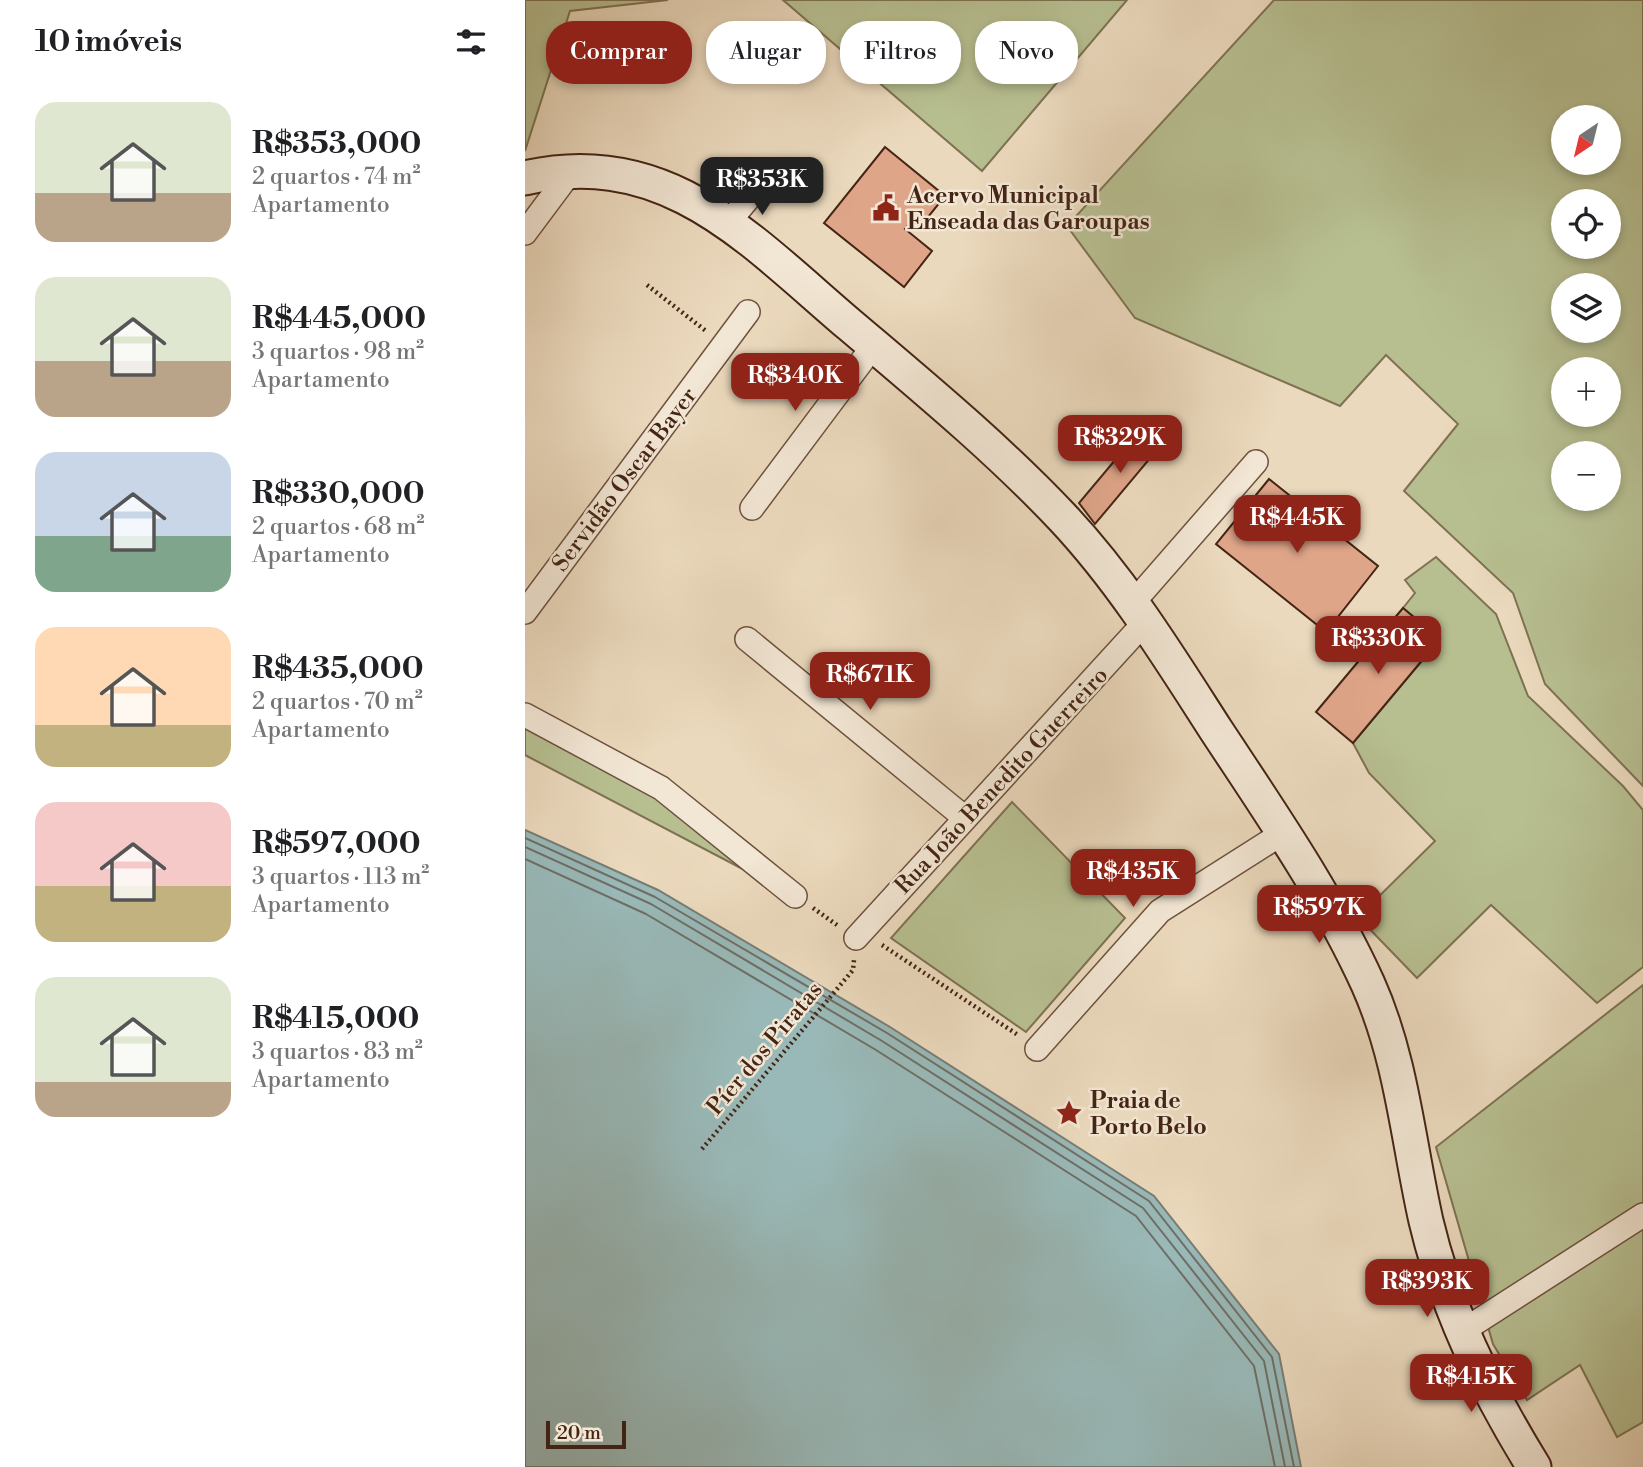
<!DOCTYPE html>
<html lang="pt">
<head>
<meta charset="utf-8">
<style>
	body { margin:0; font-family:"Libre Bodoni",serif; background:#f2f2f2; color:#202124; height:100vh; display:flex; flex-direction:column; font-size:26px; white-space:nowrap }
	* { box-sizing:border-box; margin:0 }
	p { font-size:23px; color:#757577 }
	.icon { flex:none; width:38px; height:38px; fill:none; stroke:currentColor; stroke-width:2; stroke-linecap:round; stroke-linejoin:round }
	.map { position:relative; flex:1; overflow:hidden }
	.side { display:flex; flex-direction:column; background:#fff; width:525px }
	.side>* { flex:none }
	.top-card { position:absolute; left:21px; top:21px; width:665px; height:63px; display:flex; gap:14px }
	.needle { width:46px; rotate:215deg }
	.buttons { position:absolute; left:1026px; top:105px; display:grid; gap:14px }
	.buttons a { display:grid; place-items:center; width:70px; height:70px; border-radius:50%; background:#fff; box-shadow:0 4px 10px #0003; font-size:35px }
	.scale { position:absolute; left:21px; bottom:18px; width:80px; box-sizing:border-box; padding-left:7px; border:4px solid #442414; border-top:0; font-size:19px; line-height:24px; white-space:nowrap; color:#442414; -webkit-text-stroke:5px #f2e6d4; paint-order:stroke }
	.price { position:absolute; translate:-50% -60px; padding:0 16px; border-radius:14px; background:#8f2418; color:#fff; font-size:23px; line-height:46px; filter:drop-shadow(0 2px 4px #0008) }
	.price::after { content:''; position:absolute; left:50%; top:42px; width:21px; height:16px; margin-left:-10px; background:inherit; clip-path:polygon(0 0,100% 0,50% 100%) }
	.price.on { background:#222; color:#fff }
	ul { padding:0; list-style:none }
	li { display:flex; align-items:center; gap:21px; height:175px; padding:0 35px }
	li span { display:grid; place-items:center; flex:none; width:196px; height:140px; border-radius:21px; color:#555 }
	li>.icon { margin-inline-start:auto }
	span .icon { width:84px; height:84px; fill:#fffc; stroke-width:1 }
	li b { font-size:30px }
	h2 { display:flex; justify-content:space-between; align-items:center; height:84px; padding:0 35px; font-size:30px }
	.pill { padding:0 24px; border-radius:28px; background:#fff; box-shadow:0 4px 10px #0003; font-size:24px; line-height:63px }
	.pill.on { background:#8f2418; color:#fff }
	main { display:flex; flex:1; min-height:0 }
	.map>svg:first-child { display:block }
	.green { fill:#b7bf91; stroke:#7e7252; stroke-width:2; fill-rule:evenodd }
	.water { fill:#99b9b8; stroke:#777d76; stroke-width:2 }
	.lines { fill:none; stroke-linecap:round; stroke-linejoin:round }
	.shore { stroke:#6e6e66; stroke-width:2 }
	.building { fill:#dfa589; stroke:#442414; stroke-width:2 }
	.minor-casing { stroke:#6e513e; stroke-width:26 }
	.secondary-casing { stroke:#442414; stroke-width:37 }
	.path { stroke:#442414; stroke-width:4.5; stroke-dasharray:2 3.5; stroke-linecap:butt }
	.minor { stroke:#f2e6d4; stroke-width:23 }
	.secondary { stroke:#f2e6d4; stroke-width:33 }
	.labels { text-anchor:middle; stroke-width:5; stroke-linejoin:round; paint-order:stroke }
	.poi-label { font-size:23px; font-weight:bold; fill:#442414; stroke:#f2e6d4; text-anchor:start }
	.street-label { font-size:23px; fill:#442414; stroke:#f2e6d4 }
</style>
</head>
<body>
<main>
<section class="side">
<h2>10 imóveis<svg class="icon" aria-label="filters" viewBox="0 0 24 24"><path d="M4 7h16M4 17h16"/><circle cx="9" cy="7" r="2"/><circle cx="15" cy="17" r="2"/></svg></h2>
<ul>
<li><span style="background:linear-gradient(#dfe7d0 65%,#b9a48a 0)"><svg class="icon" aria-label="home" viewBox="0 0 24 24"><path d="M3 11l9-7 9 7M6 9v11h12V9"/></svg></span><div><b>R$353,000</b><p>2 quartos · 74 m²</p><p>Apartamento</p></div></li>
<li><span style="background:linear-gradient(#dfe7d0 60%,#b9a48a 0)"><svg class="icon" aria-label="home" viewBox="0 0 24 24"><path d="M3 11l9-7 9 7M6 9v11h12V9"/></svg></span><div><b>R$445,000</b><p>3 quartos · 98 m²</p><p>Apartamento</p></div></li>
<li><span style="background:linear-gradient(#c9d6e8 60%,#7fa58c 0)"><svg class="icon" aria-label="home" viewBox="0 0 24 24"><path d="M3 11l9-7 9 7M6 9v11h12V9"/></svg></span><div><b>R$330,000</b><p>2 quartos · 68 m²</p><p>Apartamento</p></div></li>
<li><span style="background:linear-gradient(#ffd9b3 70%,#c2b280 0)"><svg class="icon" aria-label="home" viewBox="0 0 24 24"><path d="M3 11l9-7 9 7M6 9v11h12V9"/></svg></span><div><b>R$435,000</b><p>2 quartos · 70 m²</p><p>Apartamento</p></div></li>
<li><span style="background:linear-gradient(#f6c9c9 60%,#c2b280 0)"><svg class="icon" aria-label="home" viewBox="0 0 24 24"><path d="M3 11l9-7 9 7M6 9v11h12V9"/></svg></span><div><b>R$597,000</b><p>3 quartos · 113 m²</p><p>Apartamento</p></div></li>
<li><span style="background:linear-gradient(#dfe7d0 75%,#b9a48a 0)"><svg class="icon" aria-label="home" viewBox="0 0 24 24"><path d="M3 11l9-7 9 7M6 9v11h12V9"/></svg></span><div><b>R$415,000</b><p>3 quartos · 83 m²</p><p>Apartamento</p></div></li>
</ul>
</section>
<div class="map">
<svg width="1118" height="1467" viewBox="0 0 1118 1467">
	<rect width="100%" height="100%" fill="#ebd9bd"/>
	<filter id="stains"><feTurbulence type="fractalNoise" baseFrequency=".00286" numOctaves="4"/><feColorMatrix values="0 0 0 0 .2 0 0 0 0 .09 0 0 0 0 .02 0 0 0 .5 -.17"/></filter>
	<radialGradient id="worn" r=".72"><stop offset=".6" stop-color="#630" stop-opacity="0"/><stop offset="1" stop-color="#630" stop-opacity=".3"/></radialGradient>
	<path class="green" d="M 0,0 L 143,0 L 45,11 L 0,151 Z
		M 258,0 L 602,0 L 457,171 Z
		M 749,0 L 1118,0 L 1118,786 L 1020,684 L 988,593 L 879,491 L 933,424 L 861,355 L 815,406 L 610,318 L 542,226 ZM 1083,117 L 1083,163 L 1038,163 L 1038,117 ZM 1083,201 L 1083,247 L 1038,247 L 1038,201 ZM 1038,285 L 1083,285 L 1083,331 L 1038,331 ZM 1083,369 L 1083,415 L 1038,415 L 1038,369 ZM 1083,453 L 1083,499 L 1038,499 L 1038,453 Z
		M 911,557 L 971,614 L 1003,696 L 1098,786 L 1118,810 L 1118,967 L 1072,1003 L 966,905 L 892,978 L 833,917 L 910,841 L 844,773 L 828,743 L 915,639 L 878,608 L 890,593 L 880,580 Z
		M 0,725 L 88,770 L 145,807 L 231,876 L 0,755 Z
		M 487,802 L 600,918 L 501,1032 L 366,938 Z
		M 1118,985 L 1118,1422 L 1092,1437 L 1055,1365 L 1002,1400 L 968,1344 L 911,1147 Z"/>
	<path class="water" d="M 0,830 L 133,890 L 365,1027 L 629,1196 L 754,1354 L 776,1467 L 0,1467 Z"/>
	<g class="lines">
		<path class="shore" d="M 0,838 L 130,897 L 362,1033 L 624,1201 L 747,1357 L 769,1467
			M 0,847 L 126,904 L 357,1041 L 618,1208 L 739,1361 L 760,1467
			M 0,859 L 121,914 L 351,1050 L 611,1216 L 729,1366 L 750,1467"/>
	</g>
	<path class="building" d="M 360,147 L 420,196 L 395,227 L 387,221 L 380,229 L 407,251 L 379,287 L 299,223 Z
		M 617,428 L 637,444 L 570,524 L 554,503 Z
		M 744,479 L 853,566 L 801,632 L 691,544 Z
		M 878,608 L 915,639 L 828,743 L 791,712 Z"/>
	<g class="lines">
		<g class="minor-casing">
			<path id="minor" d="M 203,223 L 237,182
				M 0,233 L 47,170
				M 227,508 L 349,345
				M 607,604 L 731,462
				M 0,612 L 223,312
				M 222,639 L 440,818
				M 0,715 L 136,788 L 270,896
				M 331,938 L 620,622
				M 512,1049 L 635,911 L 758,833
				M 936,1332 L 1118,1215"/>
		</g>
		<g class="secondary-casing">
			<path id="secondary" d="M 0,178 C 142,145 226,241 325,325 C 398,387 473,449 538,518 C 598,582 644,657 691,730 C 745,812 802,894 843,984 C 877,1060 883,1141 901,1221 C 922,1310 961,1389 1009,1467"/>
		</g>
		<path class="path" d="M 122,285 L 181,331
			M 288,908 L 312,925
			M 357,945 L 493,1035
			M 177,1149 L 328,970 L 329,960"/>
		<use href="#minor" class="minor"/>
		<use href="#secondary" class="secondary"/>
	</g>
	<defs>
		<g id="civic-bare" transform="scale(2.1)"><path d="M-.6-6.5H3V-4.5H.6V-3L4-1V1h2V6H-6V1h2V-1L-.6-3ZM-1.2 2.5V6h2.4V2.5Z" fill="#8f2418" stroke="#f2e6d4" stroke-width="2.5" paint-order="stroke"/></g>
		<g id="sight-bare" transform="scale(2.1)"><path d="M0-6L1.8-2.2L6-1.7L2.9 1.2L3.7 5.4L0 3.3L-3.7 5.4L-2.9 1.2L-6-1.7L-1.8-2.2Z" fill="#8f2418" stroke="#f2e6d4" stroke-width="2.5" paint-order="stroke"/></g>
	</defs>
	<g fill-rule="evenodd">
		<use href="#civic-bare" x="361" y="208"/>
		<use href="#sight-bare" x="544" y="1113"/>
	</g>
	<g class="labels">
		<g class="poi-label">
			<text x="382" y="203">Acervo Municipal<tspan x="382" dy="26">Enseada das Garoupas</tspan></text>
			<text x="565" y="1108">Praia de<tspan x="565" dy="26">Porto Belo</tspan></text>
		</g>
		<g class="street-label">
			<text transform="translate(99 479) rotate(-53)" y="8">Servidão Oscar Bayer</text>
			<text transform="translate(476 780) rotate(-47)" y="8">Rua João Benedito Guerreiro</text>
			<text transform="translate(239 1048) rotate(-50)" y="8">Píer dos Piratas</text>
		</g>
	</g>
	<rect width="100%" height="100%" filter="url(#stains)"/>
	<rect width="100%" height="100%" fill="url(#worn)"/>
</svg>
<div class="buttons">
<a><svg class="needle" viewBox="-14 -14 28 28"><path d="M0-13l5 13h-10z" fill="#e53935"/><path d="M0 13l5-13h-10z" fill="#757577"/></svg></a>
<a><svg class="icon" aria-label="locate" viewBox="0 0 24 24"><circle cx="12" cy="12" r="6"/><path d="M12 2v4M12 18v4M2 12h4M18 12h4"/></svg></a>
<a><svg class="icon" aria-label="layers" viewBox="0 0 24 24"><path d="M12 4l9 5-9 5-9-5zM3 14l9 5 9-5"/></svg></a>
<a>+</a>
<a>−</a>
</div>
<div class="scale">20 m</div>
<b class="price on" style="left:237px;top:217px">R$353K</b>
<b class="price" style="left:270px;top:413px">R$340K</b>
<b class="price" style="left:595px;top:475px">R$329K</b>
<b class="price" style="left:772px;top:555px">R$445K</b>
<b class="price" style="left:853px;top:676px">R$330K</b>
<b class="price" style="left:345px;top:712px">R$671K</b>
<b class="price" style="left:608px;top:909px">R$435K</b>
<b class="price" style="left:794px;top:945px">R$597K</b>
<b class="price" style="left:902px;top:1319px">R$393K</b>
<b class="price" style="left:946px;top:1414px">R$415K</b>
<div class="top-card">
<a class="pill on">Comprar</a>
<a class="pill">Alugar</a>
<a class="pill">Filtros</a>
<a class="pill">Novo</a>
</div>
</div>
</main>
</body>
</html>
